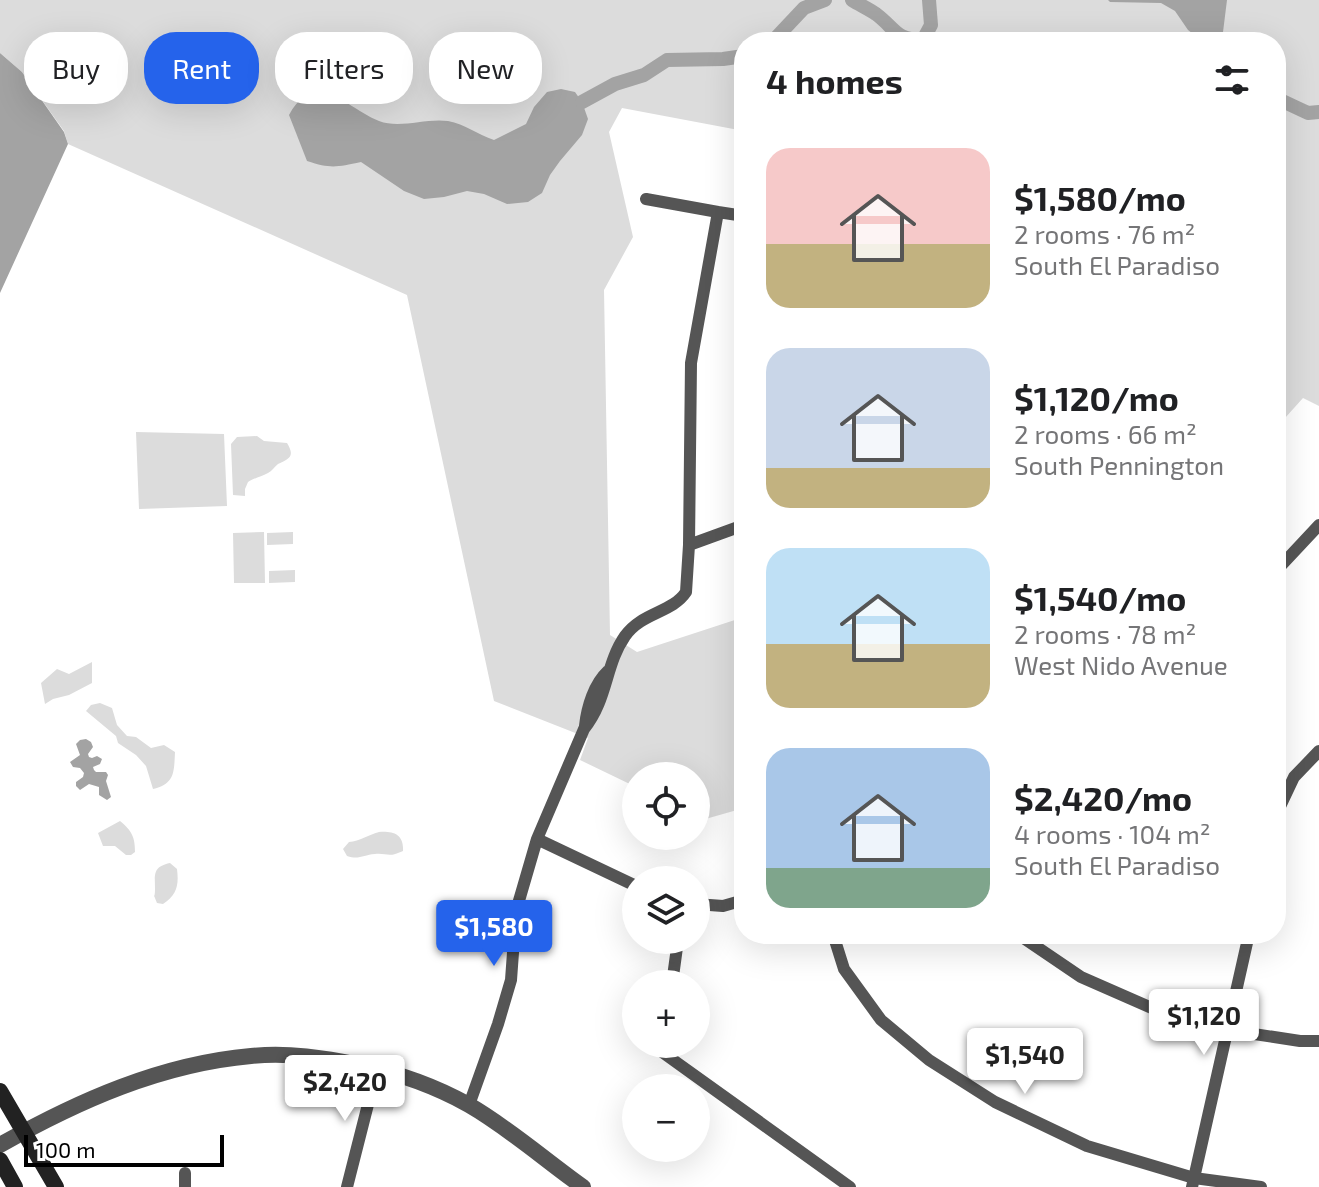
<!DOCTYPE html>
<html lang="en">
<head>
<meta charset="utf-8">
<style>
	body { margin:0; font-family:"Exo 2",sans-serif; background:#f2f2f2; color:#202124; height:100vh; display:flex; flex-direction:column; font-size:30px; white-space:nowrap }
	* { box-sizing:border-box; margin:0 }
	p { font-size:26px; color:#757577 }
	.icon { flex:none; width:44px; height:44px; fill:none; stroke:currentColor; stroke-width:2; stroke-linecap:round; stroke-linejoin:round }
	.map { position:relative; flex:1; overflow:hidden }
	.details { position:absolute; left:734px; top:32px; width:552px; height:912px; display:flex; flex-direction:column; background:#fff; border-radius:32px; box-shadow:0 8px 32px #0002 }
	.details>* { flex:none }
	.guide { position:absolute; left:24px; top:32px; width:590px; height:72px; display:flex; gap:16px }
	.buttons { position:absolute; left:622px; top:762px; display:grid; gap:16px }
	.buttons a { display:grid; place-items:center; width:88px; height:88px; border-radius:50%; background:#fff; box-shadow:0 8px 32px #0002; font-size:40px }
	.scale { position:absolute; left:24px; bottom:20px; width:200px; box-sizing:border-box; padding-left:8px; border:4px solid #000; border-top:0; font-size:22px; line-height:28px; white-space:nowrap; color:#000; -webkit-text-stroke:6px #fff; paint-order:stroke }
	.price { position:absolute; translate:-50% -68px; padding:0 18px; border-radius:8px; background:#fff; color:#222; font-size:26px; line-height:52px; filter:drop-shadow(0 2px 4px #0008) }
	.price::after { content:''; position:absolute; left:50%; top:48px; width:24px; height:18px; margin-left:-12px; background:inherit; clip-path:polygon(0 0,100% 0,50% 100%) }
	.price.selected { background:#2563eb; color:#fff }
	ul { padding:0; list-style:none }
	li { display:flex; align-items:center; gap:24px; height:200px; padding:0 32px }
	li span { display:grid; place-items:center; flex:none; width:224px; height:160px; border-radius:24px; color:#555 }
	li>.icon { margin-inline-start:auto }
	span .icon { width:96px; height:96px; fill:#fffc; stroke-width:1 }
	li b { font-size:34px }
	h2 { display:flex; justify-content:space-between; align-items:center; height:96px; padding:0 32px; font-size:34px }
	.chip { padding:0 28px; border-radius:32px; background:#fff; box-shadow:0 8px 32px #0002; font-size:28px; line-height:72px }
	.chip.selected { background:#2563eb; color:#fff }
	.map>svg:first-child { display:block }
	.green { fill:#dcdcdc }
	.water { fill:#a3a3a3 }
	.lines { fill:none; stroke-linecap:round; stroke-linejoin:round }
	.canal { stroke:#a3a3a3; stroke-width:14 }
	.minor { stroke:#555; stroke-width:12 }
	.tertiary { stroke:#555; stroke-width:16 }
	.secondary { stroke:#222; stroke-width:16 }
</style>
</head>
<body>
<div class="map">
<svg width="1319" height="1187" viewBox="0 0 1319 1187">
	<rect width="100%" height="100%" fill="#fff"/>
	<path class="green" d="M 0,0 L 1319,0 L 1319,406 L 1303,398 L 1276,428 L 1276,42 L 744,42 L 744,131 L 622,108 L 609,132 L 633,237 L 604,290 L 610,635 L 637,652 L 744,617 L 744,808 L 702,820 L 696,817 L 696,776 L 636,776 L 636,787 L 580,760 L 588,738 L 494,701 L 407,295 L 68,144 L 64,131 L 22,72 L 0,53 Z
		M 136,432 L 224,434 L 227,506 L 139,509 Z
		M 257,436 L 264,441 L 287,443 C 295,456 290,459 278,464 C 274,467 272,471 268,473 C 261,477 254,478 248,482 L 245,489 L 245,496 L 233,495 L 231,444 L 237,437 Z
		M 264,532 L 265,583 L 234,583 L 233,533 Z
		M 293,532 L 293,544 L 267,545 L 267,533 Z
		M 295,570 L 295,582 L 269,583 L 269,571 Z
		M 92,662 L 92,683 L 69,695 L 53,699 L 45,704 L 41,683 L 57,669 L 69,674 Z
		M 100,703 L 112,708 L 117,725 L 127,736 L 136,737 L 151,748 L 164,745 L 175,752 C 174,772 175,784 153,789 L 146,766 L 136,755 L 118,743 L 116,736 L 86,711 L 91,705 Z
		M 120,821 C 132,831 135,837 135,852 L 131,855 L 126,855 L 115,846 L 103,846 L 98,833 Z
		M 379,832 C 393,831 404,834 403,851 C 388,858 388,853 375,854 C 363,855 359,860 347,856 L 343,849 L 349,842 C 360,841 368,835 379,832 Z
		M 170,863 L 177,869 C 179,885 177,895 163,904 L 157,903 C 152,890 155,902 155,889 C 155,875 152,867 170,863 Z"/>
	<path class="water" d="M 1108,0 L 1227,0 L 1223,32 L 1215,41 L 1202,41 L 1188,30 L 1175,11 L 1161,3 L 1110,2 Z
		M 0,53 L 22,72 L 64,132 L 68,144 L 0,293 Z
		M 561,89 L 575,92 L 582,102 L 588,119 L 582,135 L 560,161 L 550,175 L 542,193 L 528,202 L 507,204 L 484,194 L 467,191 L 444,197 L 424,199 L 404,191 L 361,162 C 337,167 331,169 307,161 L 289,115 C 316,66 347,109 379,121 C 400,129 425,118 448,121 C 465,124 478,135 494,140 L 526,124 L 534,107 L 547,92 Z
		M 86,739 L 91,742 L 93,747 L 88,754 L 89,757 L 92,758 L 97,756 L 102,759 L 100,764 L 93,767 L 94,770 L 96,772 L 106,772 L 108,775 L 106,781 L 111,797 L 107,800 L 99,795 L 99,787 L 89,784 L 80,790 L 76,786 L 76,782 L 83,777 L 84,773 L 80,768 L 73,767 L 70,762 L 80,755 L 76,744 L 80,740 Z"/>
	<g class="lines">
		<path class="canal" d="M 852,0 C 860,5 869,9 876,14 C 896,29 895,40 923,40 L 931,25 L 929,0
			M 772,42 L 804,8 L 825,0
			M 1276,98 L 1308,113 L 1319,112
			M 582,102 L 615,84 L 644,75 L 667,60 L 723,59 L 744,56"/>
		<path class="minor" d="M 646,199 L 718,212
			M 689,545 L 744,525
			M 1276,571 L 1319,525
			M 585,726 C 587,707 594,684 608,671
			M 1276,815 L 1294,777 L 1319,751
			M 537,839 L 636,886
			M 696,904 L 723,906 L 744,900
			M 833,934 L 844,969 L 881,1020 L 929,1060 L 995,1102 L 1087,1146 L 1194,1178 L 1261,1187
			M 1021,934 L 1025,939 L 1081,977 L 1154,1009 L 1228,1030 L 1300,1041 L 1319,1041
			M 672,984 L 678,940
			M 663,1044 L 662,1052 L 850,1187
			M 469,1105 L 498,1024 L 511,980 L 516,911 L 537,839 L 584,729 C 608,699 605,665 625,636 C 642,612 672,613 686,592 L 689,545 L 691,363 L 718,212 L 744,216
			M 185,1173 L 185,1187
			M 347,1187 L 377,1069
			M 1192,1187 L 1249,934"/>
		<path class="tertiary" d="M 0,1145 C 78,1101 161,1064 251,1056 C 288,1052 325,1058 360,1065 C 398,1073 435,1086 469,1105 C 509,1128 545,1160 583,1187"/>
		<path class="secondary" d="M 0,1091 L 56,1187
			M 0,1160 L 15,1187"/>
	</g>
</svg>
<div class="buttons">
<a><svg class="icon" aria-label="locate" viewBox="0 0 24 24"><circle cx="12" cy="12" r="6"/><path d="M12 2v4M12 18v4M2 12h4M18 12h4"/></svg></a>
<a><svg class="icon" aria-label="layers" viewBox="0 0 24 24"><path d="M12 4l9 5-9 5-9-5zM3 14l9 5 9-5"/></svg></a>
<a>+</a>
<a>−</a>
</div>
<div class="scale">100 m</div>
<b class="price selected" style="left:494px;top:968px">$1,580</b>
<b class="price" style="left:1204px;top:1057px">$1,120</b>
<b class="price" style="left:1025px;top:1096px">$1,540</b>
<b class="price" style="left:345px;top:1123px">$2,420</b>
<div class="guide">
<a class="chip">Buy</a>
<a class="chip selected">Rent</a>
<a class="chip">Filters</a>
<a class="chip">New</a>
</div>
<section class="details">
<h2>4 homes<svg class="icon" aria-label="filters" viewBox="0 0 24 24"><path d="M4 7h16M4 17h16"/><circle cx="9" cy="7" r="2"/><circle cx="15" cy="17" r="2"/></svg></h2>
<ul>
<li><span style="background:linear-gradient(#f6c9c9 60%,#c2b280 0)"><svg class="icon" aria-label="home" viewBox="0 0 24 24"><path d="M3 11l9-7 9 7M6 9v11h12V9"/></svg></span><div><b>$1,580/mo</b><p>2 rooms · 76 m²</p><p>South El Paradiso</p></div></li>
<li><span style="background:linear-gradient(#c9d6e8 75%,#c2b280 0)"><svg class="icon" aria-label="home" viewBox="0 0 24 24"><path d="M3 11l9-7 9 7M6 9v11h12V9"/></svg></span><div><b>$1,120/mo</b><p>2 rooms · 66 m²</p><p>South Pennington</p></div></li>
<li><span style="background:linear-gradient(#bfe0f5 60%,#c2b280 0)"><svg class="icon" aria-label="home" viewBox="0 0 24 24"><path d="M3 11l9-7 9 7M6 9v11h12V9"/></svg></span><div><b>$1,540/mo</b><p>2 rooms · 78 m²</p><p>West Nido Avenue</p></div></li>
<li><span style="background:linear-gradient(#a9c7e8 75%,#7fa58c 0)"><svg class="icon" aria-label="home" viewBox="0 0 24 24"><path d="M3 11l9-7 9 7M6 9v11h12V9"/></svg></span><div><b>$2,420/mo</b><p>4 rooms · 104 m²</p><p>South El Paradiso</p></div></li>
</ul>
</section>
</div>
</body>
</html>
